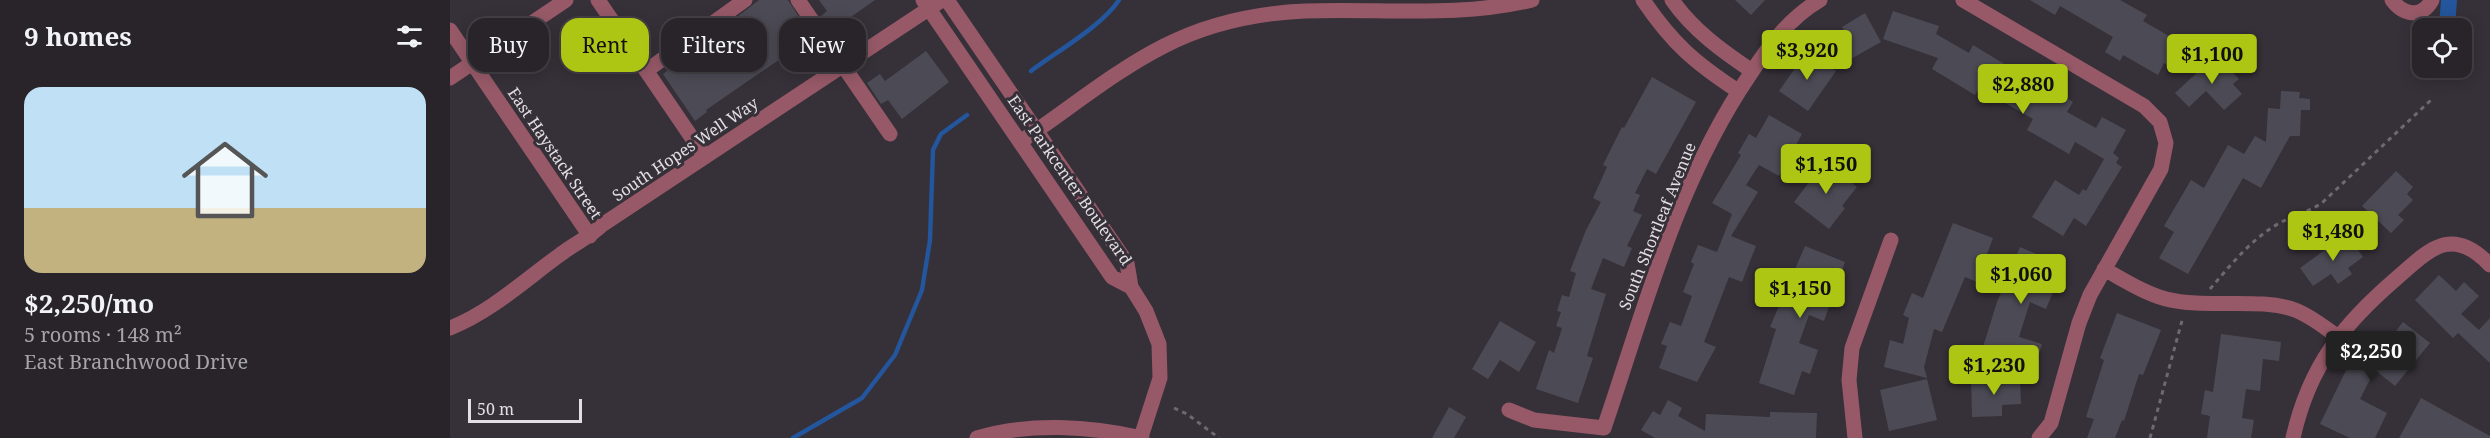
<!DOCTYPE html>
<html lang="en">
<head>
<meta charset="utf-8">
<style>
	body { margin:0; font-family:"Noto Serif",serif; background:#302c32; color:#f1f3f6; height:100vh; display:flex; flex-direction:column; font-size:22px; white-space:nowrap }
	* { box-sizing:border-box; margin:0 }
	p { font-size:20px; color:#a5a4a8 }
	.icon { flex:none; width:33px; height:33px; fill:none; stroke:currentColor; stroke-width:2; stroke-linecap:round; stroke-linejoin:round }
	.map { position:relative; flex:1; overflow:hidden }
	.side { display:flex; flex-direction:column; background:#28242a; width:450px }
	.side>* { flex:none }
	.banner { position:absolute; left:18px; top:18px; width:570px; height:54px; display:flex; gap:12px }
	.buttons { position:absolute; left:1962px; top:18px; display:grid; gap:12px }
	.buttons a { display:grid; place-items:center; width:60px; height:60px; border-radius:12px; background:#28242a; box-shadow:0 3px 15px #0003,0 0 0 2px #444147; font-size:30px }
	.scale { position:absolute; left:18px; bottom:15px; width:114px; box-sizing:border-box; padding-left:6px; border:3px solid #e2dee3; border-top:0; font-size:16px; line-height:21px; white-space:nowrap; color:#e2dee3; -webkit-text-stroke:4px #363038; paint-order:stroke }
	.price { position:absolute; translate:-50% -51px; padding:0 14px; border-radius:6px; background:#acc613; color:#111; font-size:20px; line-height:39px; filter:drop-shadow(0 2px 3px #0008) }
	.price::after { content:''; position:absolute; left:50%; top:36px; width:18px; height:14px; margin-left:-9px; background:inherit; clip-path:polygon(0 0,100% 0,50% 100%) }
	.price.selected { background:#222; color:#fff }
	ul { padding:0; list-style:none }
	li { display:grid; align-content:center; gap:12px; height:318px; padding:0 24px }
	li span { display:grid; place-items:center; height:186px; border-radius:18px; color:#555 }
	li>.icon { margin-inline-start:auto }
	span .icon { width:108px; height:108px; fill:#fffc; stroke-width:1 }
	li b { font-size:26px }
	h2 { display:flex; justify-content:space-between; align-items:center; height:72px; padding:0 24px; font-size:26px }
	.pill { padding:0 21px; border-radius:18px; background:#28242a; box-shadow:0 3px 15px #0003,0 0 0 2px #444147; font-size:21px; line-height:54px }
	.pill.selected { background:#acc613; color:#111 }
	main { display:flex; flex:1; min-height:0 }
	.map>svg:first-child { display:block }
	.lines { fill:none; stroke-linecap:round; stroke-linejoin:round }
	.stream { stroke:#23569c; stroke-width:4.5 }
	.canal { stroke:#23569c; stroke-width:16 }
	.building { fill:#4c4b55 }
	.path { stroke:#6e6970; stroke-width:3; stroke-dasharray:4.5 4.5; stroke-linecap:butt }
	.minor { stroke:#975968; stroke-width:15 }
	.labels { text-anchor:middle; stroke-width:6; stroke-linejoin:round; paint-order:stroke }
	.street-label { font-size:16px; fill:#e2dee3; stroke:#363038 }
</style>
</head>
<body>
<main>
<section class="side">
<h2>9 homes<svg class="icon" aria-label="filters" viewBox="0 0 24 24"><path d="M4 7h16M4 17h16"/><circle cx="9" cy="7" r="2"/><circle cx="15" cy="17" r="2"/></svg></h2>
<ul>
<li><span style="background:linear-gradient(#bfe0f5 65%,#c2b280 0)"><svg class="icon" aria-label="home" viewBox="0 0 24 24"><path d="M3 11l9-7 9 7M6 9v11h12V9"/></svg></span><div><b>$2,250/mo</b><p>5 rooms · 148 m²</p><p>East Branchwood Drive</p></div></li>
</ul>
</section>
<div class="map">
<svg width="2040" height="438" viewBox="0 0 2040 438">
	<rect width="100%" height="100%" fill="#363038"/>
	<g class="lines">
		<path class="stream" d="M 581,71 C 606,52 652,26 669,0
			M 343,438 L 412,398 L 445,355 L 472,290 L 480,240 L 483,150 L 491,134 L 517,115"/>
		<path class="canal" d="M 1997,28 L 1999,0"/>
	</g>
	<path class="building" d="M 309,0 L 338,0 L 362,37 L 256,110 L 257,112 L 245,121 L 213,74 Z
		M 369,0 L 425,0 L 381,31 L 371,16 L 377,11 Z
		M 1285,0 L 1315,0 L 1301,15 Z
		M 1580,0 L 1670,0 L 1697,15 L 1693,21 L 1743,50 L 1730,73 L 1714,63 L 1708,75 L 1673,55 L 1670,61 L 1655,52 L 1663,37 L 1610,6 L 1605,15 Z
		M 1443,11 L 1489,26 L 1486,34 L 1519,53 L 1523,45 L 1599,91 L 1601,89 L 1623,102 L 1617,112 L 1646,128 L 1652,117 L 1676,130 L 1663,153 L 1669,158 L 1666,163 L 1672,167 L 1636,226 L 1624,218 L 1613,236 L 1582,217 L 1605,180 L 1629,195 L 1633,189 L 1636,191 L 1654,159 L 1625,142 L 1619,154 L 1577,130 L 1583,119 L 1529,88 L 1525,95 L 1482,69 L 1488,58 L 1433,39 Z
		M 1415,13 L 1431,42 L 1390,65 L 1377,43 L 1396,33 L 1392,27 Z
		M 476,51 L 499,82 L 452,119 L 438,100 L 431,104 L 417,83 L 430,74 L 435,81 Z
		M 1357,51 L 1386,71 L 1358,111 L 1329,91 Z
		M 1766,55 L 1789,79 L 1783,84 L 1792,94 L 1774,110 L 1756,91 L 1739,107 L 1725,93 Z
		M 1202,77 L 1246,102 L 1206,174 L 1197,169 L 1185,193 L 1190,195 L 1183,211 L 1192,215 L 1177,246 L 1182,248 L 1174,267 L 1153,258 L 1141,289 L 1156,294 L 1137,356 L 1143,358 L 1128,403 L 1086,389 L 1099,350 L 1104,353 L 1112,328 L 1106,326 L 1111,312 L 1107,311 L 1112,295 L 1119,297 L 1126,273 L 1120,271 L 1136,230 L 1151,202 L 1143,198 L 1157,167 L 1153,165 L 1172,127 L 1174,128 Z
		M 1831,91 L 1850,92 L 1849,98 L 1860,99 L 1860,110 L 1851,110 L 1850,136 L 1840,136 L 1811,188 L 1793,178 L 1738,274 L 1709,258 L 1724,232 L 1714,226 L 1741,180 L 1754,188 L 1778,145 L 1794,154 L 1805,136 L 1816,142 L 1818,108 L 1830,109 Z
		M 1319,115 L 1352,134 L 1329,176 L 1309,165 L 1296,185 L 1308,192 L 1281,236 L 1306,246 L 1292,282 L 1279,277 L 1254,342 L 1266,347 L 1247,382 L 1209,368 L 1217,346 L 1211,344 L 1220,322 L 1231,326 L 1242,296 L 1233,292 L 1244,264 L 1241,262 L 1248,245 L 1267,252 L 1282,214 L 1262,203 L 1291,155 L 1288,153 L 1299,134 L 1306,138 Z
		M 1375,161 L 1407,187 L 1392,206 L 1395,208 L 1379,229 L 1344,202 Z
		M 1946,171 L 1963,187 L 1957,194 L 1963,200 L 1948,215 L 1954,220 L 1941,233 L 1912,206 Z
		M 1503,223 L 1543,238 L 1527,282 L 1515,277 L 1492,332 L 1484,329 L 1474,367 L 1477,378 L 1434,367 L 1440,340 L 1453,344 L 1459,318 L 1453,315 L 1462,293 L 1473,298 Z
		M 1897,234 L 1913,257 L 1898,268 L 1902,274 L 1888,284 L 1881,274 L 1863,286 L 1850,268 Z
		M 1355,246 L 1395,262 L 1374,321 L 1359,315 L 1349,343 L 1368,350 L 1360,374 L 1352,371 L 1344,395 L 1309,383 L 1326,329 L 1320,327 Z
		M 1570,247 L 1610,264 L 1601,285 L 1605,287 L 1596,309 L 1580,302 L 1569,337 L 1592,344 L 1586,363 L 1533,347 L 1547,302 Z
		M 1989,275 L 2006,291 L 2014,282 L 2029,296 L 2011,314 L 2029,330 L 2040,318 L 2040,363 L 2008,333 L 2003,338 L 1965,300 Z
		M 1667,313 L 1711,330 L 1693,375 L 1689,374 L 1674,421 L 1672,420 L 1665,438 L 1637,438 L 1644,419 L 1636,417 L 1654,360 L 1650,358 Z
		M 1050,321 L 1086,342 L 1069,372 L 1050,360 L 1038,379 L 1022,369 Z
		M 1953,322 L 1980,343 L 1945,386 L 1925,370 L 1910,399 L 1937,413 L 1925,438 L 1900,438 L 1870,424 L 1898,366 L 1923,335 L 1936,344 Z
		M 1771,334 L 1831,342 L 1829,361 L 1813,359 L 1810,391 L 1796,389 L 1792,418 L 1804,420 L 1801,438 L 1757,438 L 1760,416 L 1751,414 L 1755,390 L 1763,392 Z
		M 1570,378 L 1571,404 L 1552,405 L 1552,416 L 1522,417 L 1521,380 Z
		M 1477,379 L 1487,420 L 1439,431 L 1430,390 Z
		M 1971,398 L 2040,436 L 2040,438 L 1949,438 Z
		M 1218,400 L 1232,408 L 1228,416 L 1255,431 L 1256,414 L 1320,417 L 1320,412 L 1367,413 L 1366,438 L 1205,438 L 1191,430 L 1203,411 L 1210,415 Z
		M 999,407 L 1016,417 L 1004,438 L 982,438 Z"/>
	<g class="lines">
		<path class="path" d="M 1760,289 C 1779,267 1798,243 1823,227 C 1839,216 1858,213 1873,202 L 1982,99
			M 724,408 L 737,414 L 769,438
			M 1700,438 L 1733,317"/>
		<path class="minor" d="M 148,0 L 255,157
			M 348,0 L 440,134
			M 473,0 L 662,277 L 681,287
			M 497,0 L 677,263 L 681,287 L 696,311 L 709,344 L 710,378 L 691,437
			M 1193,0 C 1222,43 1245,63 1288,91
			M 1222,0 C 1243,30 1272,51 1302,71
			M 1513,0 L 1694,106 L 1710,122 L 1716,143 L 1711,169 L 1640,295 L 1629,323 L 1601,423 L 1589,438
			M 1942,0 C 1954,16 1972,18 1982,0
			M 0,30 L 140,236
			M 196,71 L 295,0
			M 0,78 L 116,0
			M 570,142 C 618,110 663,72 714,46 C 757,24 807,13 855,11 C 931,8 1008,18 1082,0
			M 1654,269 C 1674,280 1694,293 1716,299 C 1756,309 1810,297 1845,310 C 1861,316 1874,327 1888,337
			M 0,328 C 41,312 76,279 111,254 C 125,243 140,237 152,225 L 492,0
			M 1059,410 L 1084,420 L 1154,428
			M 1154,428 C 1195,308 1227,182 1299,76 C 1318,47 1339,18 1370,0
			M 527,438 C 579,422 640,426 692,438
			M 1405,438 L 1399,380 L 1402,348 L 1441,240
			M 1843,438 C 1859,366 1893,324 1948,277 C 1980,249 2002,225 2040,265"/>
	</g>
	<g class="labels">
		<g class="street-label">
			<text transform="translate(235 149) rotate(-34)" y="6">South Hopes Well Way</text>
			<text transform="translate(105 153) rotate(56)" y="6">East Haystack Street</text>
			<text transform="translate(620 180) rotate(55)" y="6">East Parkcenter Boulevard</text>
			<text transform="translate(1207 226) rotate(-68)" y="6">South Shortleaf Avenue</text>
		</g>
	</g>
</svg>
<div class="buttons">
<a><svg class="icon" aria-label="locate" viewBox="0 0 24 24"><circle cx="12" cy="12" r="6"/><path d="M12 2v4M12 18v4M2 12h4M18 12h4"/></svg></a>
</div>
<div class="scale">50 m</div>
<b class="price" style="left:1357px;top:81px">$3,920</b>
<b class="price" style="left:1762px;top:85px">$1,100</b>
<b class="price" style="left:1573px;top:115px">$2,880</b>
<b class="price" style="left:1376px;top:195px">$1,150</b>
<b class="price" style="left:1883px;top:262px">$1,480</b>
<b class="price" style="left:1571px;top:305px">$1,060</b>
<b class="price" style="left:1350px;top:319px">$1,150</b>
<b class="price selected" style="left:1921px;top:382px">$2,250</b>
<b class="price" style="left:1544px;top:396px">$1,230</b>
<div class="banner">
<a class="pill">Buy</a>
<a class="pill selected">Rent</a>
<a class="pill">Filters</a>
<a class="pill">New</a>
</div>
</div>
</main>
</body>
</html>
